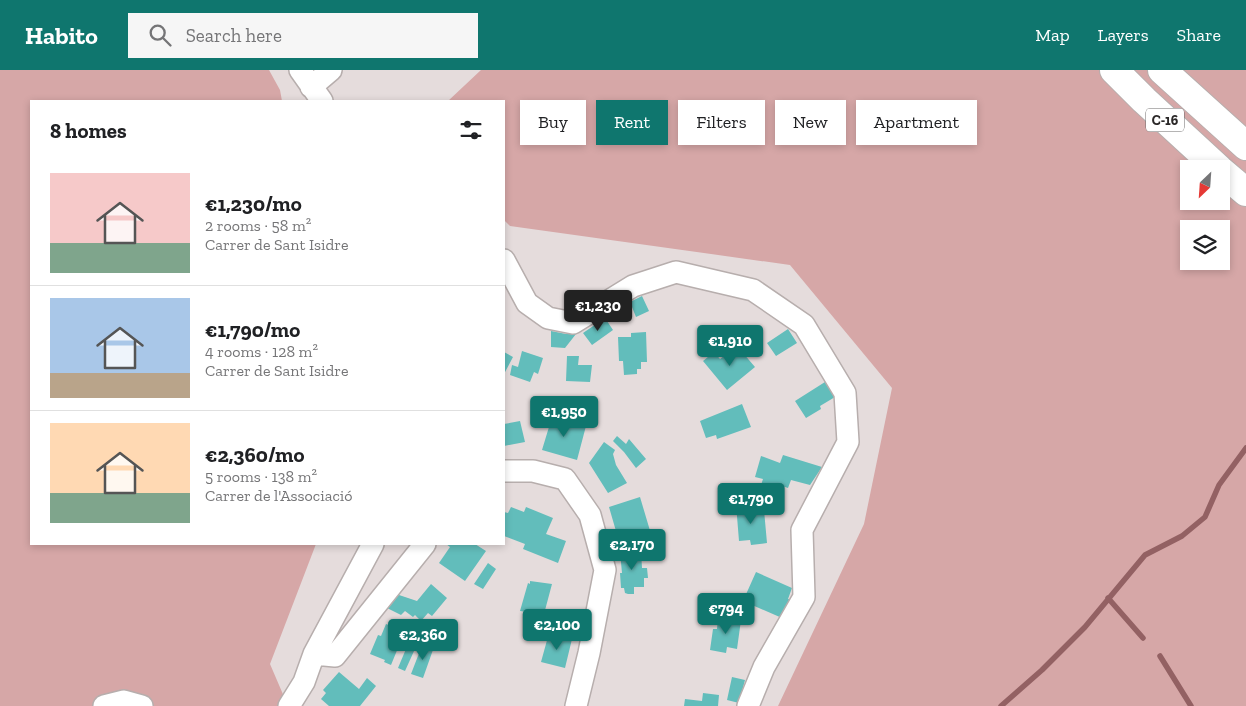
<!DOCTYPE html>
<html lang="en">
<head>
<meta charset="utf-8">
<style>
	body { margin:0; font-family:"Zilla Slab",serif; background:#f6f6f6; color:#202124; height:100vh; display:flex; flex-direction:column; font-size:19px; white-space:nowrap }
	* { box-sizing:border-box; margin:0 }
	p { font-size:16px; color:#757577 }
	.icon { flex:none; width:28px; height:28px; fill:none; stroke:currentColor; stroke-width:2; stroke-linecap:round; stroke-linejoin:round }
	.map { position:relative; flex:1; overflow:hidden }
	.side { position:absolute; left:30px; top:30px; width:475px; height:445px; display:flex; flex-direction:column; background:#fff; border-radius:0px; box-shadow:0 2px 8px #0003 }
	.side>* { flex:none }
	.guide { position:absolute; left:520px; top:30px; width:475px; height:45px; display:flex; gap:10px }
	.needle { width:32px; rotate:205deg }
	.controls { position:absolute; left:1180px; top:90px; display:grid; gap:10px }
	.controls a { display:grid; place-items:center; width:50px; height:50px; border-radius:0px; background:#fff; box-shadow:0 2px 8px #0003; font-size:25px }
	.price { position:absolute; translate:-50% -42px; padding:0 11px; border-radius:5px; background:#0f766e; color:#fff; font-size:16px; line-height:32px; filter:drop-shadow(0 1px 2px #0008) }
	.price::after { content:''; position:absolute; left:50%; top:30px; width:15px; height:11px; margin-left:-8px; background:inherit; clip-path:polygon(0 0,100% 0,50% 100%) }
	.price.active { background:#222; color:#fff }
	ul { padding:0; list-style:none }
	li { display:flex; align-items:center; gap:15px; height:125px; padding:0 20px }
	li+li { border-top:1px solid #e0e0e0 }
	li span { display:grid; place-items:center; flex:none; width:140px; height:100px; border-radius:0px; color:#555 }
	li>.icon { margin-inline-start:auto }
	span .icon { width:60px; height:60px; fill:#fffc; stroke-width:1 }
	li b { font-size:21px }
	h2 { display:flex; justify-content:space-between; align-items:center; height:60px; padding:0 20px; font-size:21px }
	.tag { padding:0 18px; border-radius:0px; background:#fff; box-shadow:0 2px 8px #0003; font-size:18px; line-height:45px }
	.tag.active { background:#0f766e; color:#fff }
	header { display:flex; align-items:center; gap:30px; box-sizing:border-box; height:70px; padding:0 25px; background:#0f766e; color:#fff }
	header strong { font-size:24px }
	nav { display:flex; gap:28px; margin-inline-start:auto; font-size:18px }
	.search { width:350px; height:45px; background:#f6f6f6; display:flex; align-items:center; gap:12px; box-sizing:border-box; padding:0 18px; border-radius:0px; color:#757577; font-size:19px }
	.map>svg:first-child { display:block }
	.green { fill:#d6a7a7; fill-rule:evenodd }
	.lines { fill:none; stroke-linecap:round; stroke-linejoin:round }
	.stream { stroke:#936163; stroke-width:5.5 }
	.building { fill:#62bdbb }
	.street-casing { stroke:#b7aead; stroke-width:24 }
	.highway-casing { stroke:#b7aead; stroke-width:30 }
	.street { stroke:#fff; stroke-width:21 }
	.highway { stroke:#fff; stroke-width:28 }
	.labels { text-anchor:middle; stroke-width:4; stroke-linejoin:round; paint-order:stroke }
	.shield { fill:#fff; stroke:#6b6868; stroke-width:1 }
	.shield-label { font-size:14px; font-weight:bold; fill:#2b2828 }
</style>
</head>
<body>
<header>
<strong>Habito</strong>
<div class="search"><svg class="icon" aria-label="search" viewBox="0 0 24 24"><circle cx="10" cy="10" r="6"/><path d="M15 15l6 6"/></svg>Search here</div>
<nav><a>Map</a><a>Layers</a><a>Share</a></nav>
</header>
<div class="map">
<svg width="1246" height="636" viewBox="0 0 1246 636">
	<rect width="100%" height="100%" fill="#e5dcdc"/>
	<path class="green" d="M 0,0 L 269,0 L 280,20 L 282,31 L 31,31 L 31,474 L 316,474 L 270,594 L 288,636 L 0,636 Z
		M 481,0 L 1246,0 L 1246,636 L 778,636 L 864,454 L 892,318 L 790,195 L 510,156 L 504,150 L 504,31 L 448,31 ZM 1189,99 L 1221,99 L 1221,131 L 1189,131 ZM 1189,159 L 1221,159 L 1221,191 L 1189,191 Z"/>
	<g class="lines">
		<path class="stream" d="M 1108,528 L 1143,568
			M 1160,586 L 1191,636
			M 1001,636 L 1042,600 L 1085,557 L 1145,485 L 1182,466 L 1205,447 L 1219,415 L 1246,378"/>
	</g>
	<path class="building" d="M 642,226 L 649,241 L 636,247 L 630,232 Z
		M 605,248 L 613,260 L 592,275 L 583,263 Z
		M 788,259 L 797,273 L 776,286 L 767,273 Z
		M 551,261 L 566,264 L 576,264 L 565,278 L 551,277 Z
		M 646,262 L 647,292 L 641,292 L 641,299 L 637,299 L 637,304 L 624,305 L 623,291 L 619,291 L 618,267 L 631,267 L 631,263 Z
		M 737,276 L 755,297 L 727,320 L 703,291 L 714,282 L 720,289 Z
		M 522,281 L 543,288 L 538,304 L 534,302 L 530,312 L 510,305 L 512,295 L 518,297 Z
		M 504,282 L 513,287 L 504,304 Z
		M 567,286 L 579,286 L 578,295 L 592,295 L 590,312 L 566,311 Z
		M 825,312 L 835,327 L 820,336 L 821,339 L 806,348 L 795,331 Z
		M 742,334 L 751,357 L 717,369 L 716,365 L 706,368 L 700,351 Z
		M 552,347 L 586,356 L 577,390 L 542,380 Z
		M 520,351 L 525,372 L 504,376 L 504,354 Z
		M 617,366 L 626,374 L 629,369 L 646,389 L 636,398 L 624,382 L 613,371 Z
		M 604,372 L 615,380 L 613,384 L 616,395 L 627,413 L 608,423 L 589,393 Z
		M 783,385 L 822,397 L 810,415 L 791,410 L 788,418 L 774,413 L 773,419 L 761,415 L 763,409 L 755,407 L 761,386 L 780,393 Z
		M 640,427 L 651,464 L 640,467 L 639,462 L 618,468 L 609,437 Z
		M 749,433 L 750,442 L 764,440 L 767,473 L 751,475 L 750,470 L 739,471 L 736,434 Z
		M 511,437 L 524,442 L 526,437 L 553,448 L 546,464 L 566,471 L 558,493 L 523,479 L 525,474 L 504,466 L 504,442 L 508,443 Z
		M 446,474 L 475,474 L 486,481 L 465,511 L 439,493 L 450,477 Z
		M 641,481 L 642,498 L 647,498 L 648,508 L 644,508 L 644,517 L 634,517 L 634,524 L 628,524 L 625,523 L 624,518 L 621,518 L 620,503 L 622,503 L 620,482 Z
		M 488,493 L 496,499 L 483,519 L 474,514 Z
		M 756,502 L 792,518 L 788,529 L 793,530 L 782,548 L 743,531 Z
		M 530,511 L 552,514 L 544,544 L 520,541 L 528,513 L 530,514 Z
		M 431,514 L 447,528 L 432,546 L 428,543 L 421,551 L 415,545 L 413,547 L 405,541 L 401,545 L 385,537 L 396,524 L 417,531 Z
		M 718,547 L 741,550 L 737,579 L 727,577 L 726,583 L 710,580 L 713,559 L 717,559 Z
		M 386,554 L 405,561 L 391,595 L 384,592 L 385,590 L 370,584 L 378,565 L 381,566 Z
		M 549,563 L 572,569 L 565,598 L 541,592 Z
		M 411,567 L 419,570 L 405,601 L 398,598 Z
		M 423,573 L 434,577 L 423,608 L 411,604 Z
		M 339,602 L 359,619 L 367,608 L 376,616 L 360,636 L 329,636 L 321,629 L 326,623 L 323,620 Z
		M 732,607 L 745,610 L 739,633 L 727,630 Z
		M 703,623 L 719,625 L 718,636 L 684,636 L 685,629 L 702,631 Z"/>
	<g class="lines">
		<g class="street-casing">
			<path id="street" d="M 300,0 L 322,31
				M 311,17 L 331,0
				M 504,190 L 527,233 L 548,248 L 573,253 L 633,216 L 676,202 L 753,220 L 804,255 L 845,323 L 848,372 L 802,460 L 804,527 L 764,597 L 748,636
				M 504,401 L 533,401 L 565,409 L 590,445 L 605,500 L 589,583 L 576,636
				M 314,584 L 335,586 L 425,474
				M 104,636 L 124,631 L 142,636
				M 289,636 L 304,612 L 314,584 L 373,474"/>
		</g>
		<g class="highway-casing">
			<path id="highway" d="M 1114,0 L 1144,30 L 1219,99
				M 1162,0 L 1246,76
				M 1221,101 L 1246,122"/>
		</g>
		<use href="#street" class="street"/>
		<use href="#highway" class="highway"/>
	</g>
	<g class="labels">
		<rect class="shield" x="1146" y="38.5" width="38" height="23" rx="4"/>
		<g class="shield-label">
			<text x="1165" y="55">C-16</text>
		</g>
	</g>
</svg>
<div class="controls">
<a><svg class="needle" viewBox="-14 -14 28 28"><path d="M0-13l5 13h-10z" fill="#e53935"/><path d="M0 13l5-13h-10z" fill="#757577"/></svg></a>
<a><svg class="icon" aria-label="layers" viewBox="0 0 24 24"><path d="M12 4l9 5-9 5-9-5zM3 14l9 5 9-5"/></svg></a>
</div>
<b class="price active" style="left:598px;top:262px">€1,230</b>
<b class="price" style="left:730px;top:297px">€1,910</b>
<b class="price" style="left:564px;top:368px">€1,950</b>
<b class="price" style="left:751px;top:455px">€1,790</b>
<b class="price" style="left:632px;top:501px">€2,170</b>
<b class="price" style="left:726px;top:565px">€794</b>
<b class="price" style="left:557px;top:581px">€2,100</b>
<b class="price" style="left:423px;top:591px">€2,360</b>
<div class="guide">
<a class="tag">Buy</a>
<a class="tag active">Rent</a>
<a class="tag">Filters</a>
<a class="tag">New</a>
<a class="tag">Apartment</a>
</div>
<section class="side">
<h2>8 homes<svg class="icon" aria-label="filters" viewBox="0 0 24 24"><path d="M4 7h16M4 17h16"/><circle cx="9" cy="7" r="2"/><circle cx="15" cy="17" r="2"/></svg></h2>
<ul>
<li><span style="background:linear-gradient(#f6c9c9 70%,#7fa58c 0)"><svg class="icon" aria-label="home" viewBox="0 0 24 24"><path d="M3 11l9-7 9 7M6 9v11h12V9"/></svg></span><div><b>€1,230/mo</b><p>2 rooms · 58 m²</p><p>Carrer de Sant Isidre</p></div></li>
<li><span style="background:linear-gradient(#a9c7e8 75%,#b9a48a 0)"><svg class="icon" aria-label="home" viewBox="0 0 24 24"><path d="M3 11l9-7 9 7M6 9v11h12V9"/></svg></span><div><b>€1,790/mo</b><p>4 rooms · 128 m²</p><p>Carrer de Sant Isidre</p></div></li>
<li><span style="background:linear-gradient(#ffd9b3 70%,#7fa58c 0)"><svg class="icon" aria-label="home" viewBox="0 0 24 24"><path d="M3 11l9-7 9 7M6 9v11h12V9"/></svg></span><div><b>€2,360/mo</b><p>5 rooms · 138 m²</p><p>Carrer de l'Associació</p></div></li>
</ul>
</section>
</div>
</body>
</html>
